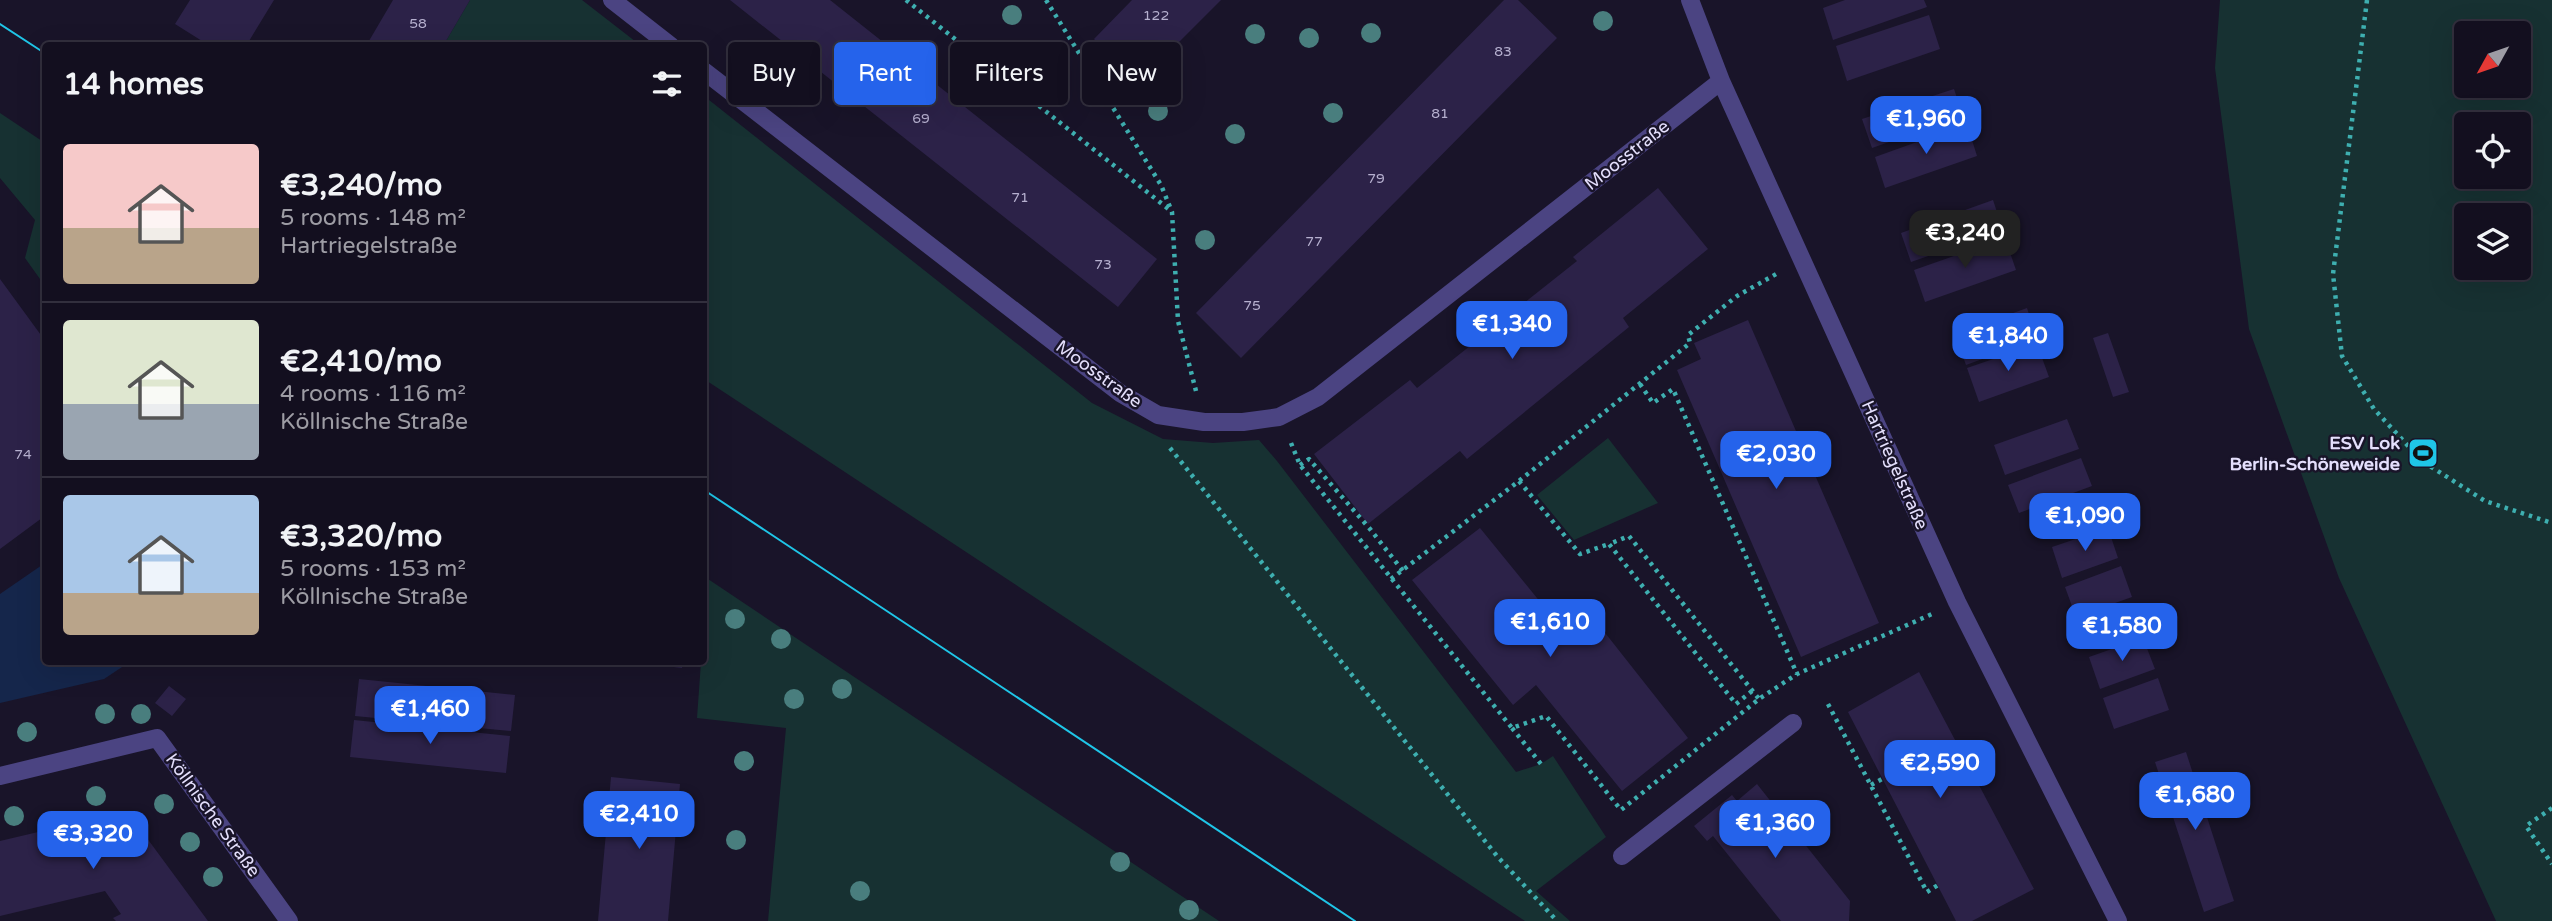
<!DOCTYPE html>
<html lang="en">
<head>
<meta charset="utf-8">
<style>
	body { margin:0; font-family:"Varela Round",sans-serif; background:#201d2c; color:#f1f3f6; height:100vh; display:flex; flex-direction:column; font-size:26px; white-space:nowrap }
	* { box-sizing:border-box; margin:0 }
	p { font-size:23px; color:#9d9ca4 }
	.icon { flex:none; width:38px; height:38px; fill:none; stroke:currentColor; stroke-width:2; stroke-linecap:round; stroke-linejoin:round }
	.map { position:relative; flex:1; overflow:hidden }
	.side { position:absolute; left:42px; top:42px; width:665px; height:623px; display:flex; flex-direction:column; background:#130f1f; border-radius:7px; box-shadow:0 7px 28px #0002,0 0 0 2px #322f3d }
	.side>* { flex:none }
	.hud { position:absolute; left:728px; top:42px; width:665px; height:63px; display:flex; gap:14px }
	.needle { width:46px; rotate:230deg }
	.fabs { position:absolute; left:2454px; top:21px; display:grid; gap:14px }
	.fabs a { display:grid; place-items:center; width:77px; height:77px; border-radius:7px; background:#130f1f; box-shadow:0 7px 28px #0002,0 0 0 2px #322f3d; font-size:35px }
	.price { position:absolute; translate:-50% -60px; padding:0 16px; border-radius:14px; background:#2563eb; color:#fff; font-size:23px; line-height:46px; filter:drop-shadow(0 2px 4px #0008) }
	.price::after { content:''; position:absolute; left:50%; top:42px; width:21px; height:16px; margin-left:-10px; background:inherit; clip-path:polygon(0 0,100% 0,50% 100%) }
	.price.selected { background:#222; color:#fff }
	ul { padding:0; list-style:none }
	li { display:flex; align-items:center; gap:21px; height:175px; padding:0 21px }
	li+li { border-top:2px solid #322f3d }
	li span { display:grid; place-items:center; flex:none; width:196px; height:140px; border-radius:7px; color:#555 }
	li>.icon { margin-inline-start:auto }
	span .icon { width:84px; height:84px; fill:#fffc; stroke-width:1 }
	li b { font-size:30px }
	h2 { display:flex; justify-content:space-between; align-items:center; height:84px; padding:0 21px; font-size:30px }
	.tag { padding:0 24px; border-radius:7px; background:#130f1f; box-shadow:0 7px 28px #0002,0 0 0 2px #322f3d; font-size:24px; line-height:63px }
	.tag.selected { background:#2563eb; color:#fff }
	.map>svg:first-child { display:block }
	.green { fill:#173132; fill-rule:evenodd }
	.water { fill:#15264b }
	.building { fill:#2c2248 }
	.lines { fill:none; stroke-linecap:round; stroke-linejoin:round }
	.path { stroke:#3eafb0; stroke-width:4.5; stroke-dasharray:3.5 5; stroke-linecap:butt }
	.lane { stroke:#4b4482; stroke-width:18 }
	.street { stroke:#4b4482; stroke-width:18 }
	.tram { stroke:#1fc5e7; stroke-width:2 }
	.tree { fill:#497e7e }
	.labels { text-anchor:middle; stroke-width:5; stroke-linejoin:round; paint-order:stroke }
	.number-label { font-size:14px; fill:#b6b0cf }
	.street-label { font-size:18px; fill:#e4dffc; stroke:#191429 }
	.poi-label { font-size:18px; font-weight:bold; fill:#e4dffc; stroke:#191429; text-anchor:end }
</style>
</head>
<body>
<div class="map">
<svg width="2552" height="921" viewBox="0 0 2552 921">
	<rect width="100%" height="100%" fill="#191429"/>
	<path class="green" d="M 470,0 L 582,0 L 640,45 L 443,46 Z
		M 2220,0 L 2552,0 L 2552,921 L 2496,921 L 2339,578 L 2249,329 L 2215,68 ZM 2466,33 L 2518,33 L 2518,86 L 2466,86 ZM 2466,124 L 2518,124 L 2518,177 L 2466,177 ZM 2466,215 L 2518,215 L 2518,268 L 2466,268 Z
		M 704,96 L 1092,403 L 1163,439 L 1213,443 L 1259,440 L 1277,461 L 1516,772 L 1541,764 L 1553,756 L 1606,837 L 1536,891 L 1570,921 L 1525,921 L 704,379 Z
		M 0,113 L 45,143 L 45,286 L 25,258 L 35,220 L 0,178 Z
		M 1608,438 L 1658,503 L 1574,540 L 1537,495 Z
		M 708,579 L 1219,921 L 768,921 L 786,728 L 697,718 L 701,662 L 704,662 Z"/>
	<path class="water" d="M 45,563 L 46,662 L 118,662 L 122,667 L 104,679 L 0,703 L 0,594 Z"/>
	<path class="building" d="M 190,0 L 274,0 L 246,46 L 210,46 L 175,24 Z
		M 393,0 L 470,0 L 443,46 L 366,46 Z
		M 730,0 L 830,0 L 1157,259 L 1118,307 Z
		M 1132,0 L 1221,0 L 1138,83 L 1094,39 Z
		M 1504,0 L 1518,0 L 1557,38 L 1241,358 L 1196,313 Z
		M 1845,0 L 1924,0 L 1927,7 L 1833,40 L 1823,8 Z
		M 1929,15 L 1940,49 L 1847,81 L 1836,46 Z
		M 1954,89 L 1963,116 L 1872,148 L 1862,119 Z
		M 1967,124 L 1977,156 L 1885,188 L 1875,157 Z
		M 1658,188 L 1708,249 L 1623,318 L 1629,327 L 1467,459 L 1460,451 L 1368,524 L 1314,454 L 1410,380 L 1417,388 L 1577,261 L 1573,257 Z
		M 1993,200 L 2003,230 L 1911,262 L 1901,233 Z
		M 2005,238 L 2016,270 L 1925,302 L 1914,270 Z
		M 0,279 L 46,342 L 46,515 L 0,549 Z
		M 2027,308 L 2037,339 L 1966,365 L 1955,334 Z
		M 1748,320 L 1879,623 L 1801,657 L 1677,370 L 1701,359 L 1694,343 Z
		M 2108,333 L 2129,392 L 2113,397 L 2093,338 Z
		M 2037,344 L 2049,377 L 1979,402 L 1967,368 Z
		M 2067,419 L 2079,449 L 2005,475 L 1994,445 Z
		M 2081,458 L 2092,486 L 2019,513 L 2008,485 Z
		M 1480,528 L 1567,635 L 1591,615 L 1688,738 L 1622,791 L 1536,685 L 1513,705 L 1412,580 Z
		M 2108,528 L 2118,558 L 2062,578 L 2052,547 Z
		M 2121,566 L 2132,597 L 2076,617 L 2065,587 Z
		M 2143,638 L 2155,669 L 2100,689 L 2089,657 Z
		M 640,662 L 683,662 L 682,668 L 640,663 Z
		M 1919,672 L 2034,889 L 1972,921 L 1956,921 L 1848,712 Z
		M 2158,678 L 2169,710 L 2114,729 L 2103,698 Z
		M 359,679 L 515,695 L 511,731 L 355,716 Z
		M 169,686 L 186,699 L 172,716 L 155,703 Z
		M 354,720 L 510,736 L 506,773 L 350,757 Z
		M 2186,752 L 2234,901 L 2204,912 L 2155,762 Z
		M 611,777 L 680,784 L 668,921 L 598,921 Z
		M 1757,784 L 1850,901 L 1849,921 L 1781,921 L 1713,836 L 1707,841 L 1694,826 L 1732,795 L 1737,801 Z
		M 127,811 L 208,921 L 116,921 L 113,918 L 121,914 L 105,891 L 0,916 L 0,841 Z"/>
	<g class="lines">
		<path class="path" d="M 906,0 L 1171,211
			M 1046,0 L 1161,185 L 1172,212 L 1178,321 L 1196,391
			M 2367,0 L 2333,274 L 2342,356 L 2374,409 L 2422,461 L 2485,501 L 2552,523
			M 1640,384 L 1653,403 L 1673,389 L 1797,674
			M 1291,443 L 1300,465 L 1512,728 L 1546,716 L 1621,810 L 1759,699 L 1797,674 L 1932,614
			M 1170,448 L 1497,856 L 1557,921
			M 1300,465 L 1309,459 L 1370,529 L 1403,571
			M 1519,481 L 1580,554 L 1609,544
			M 1391,579 L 1519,481 L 1690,343 L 1688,335 L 1737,296 L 1778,273
			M 1752,691 L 1736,704 L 1609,544 L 1629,536 L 1759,699
			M 1828,704 L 1927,892 L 1938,885
			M 1512,728 L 1541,764
			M 1871,785 L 1882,779
			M 2552,808 L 2526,826 L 2552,864"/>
		<path class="lane" d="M 1622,856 L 1793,723"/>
		<path class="street" d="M 612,0 L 671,46
			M 1690,0 L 1721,81 L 1957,602 L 2118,921
			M 704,71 L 1120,393 L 1158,415 L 1204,422 L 1243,422 L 1279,417 L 1318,397 L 1721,81
			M 0,776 L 157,738 L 289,921"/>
		<path class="tram" d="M 0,24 L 46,54
			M 704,490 L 1355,921"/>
	</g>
	<g class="tree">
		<circle cx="1012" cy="15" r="10"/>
		<circle cx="1603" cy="21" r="10"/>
		<circle cx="1371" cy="33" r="10"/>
		<circle cx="1255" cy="34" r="10"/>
		<circle cx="1309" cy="38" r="10"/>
		<circle cx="1158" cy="111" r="10"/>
		<circle cx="1333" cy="113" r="10"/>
		<circle cx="1235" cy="134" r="10"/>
		<circle cx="1205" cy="240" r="10"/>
		<circle cx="735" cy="619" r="10"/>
		<circle cx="781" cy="639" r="10"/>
		<circle cx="842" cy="689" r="10"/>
		<circle cx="794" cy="699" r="10"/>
		<circle cx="105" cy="714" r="10"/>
		<circle cx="141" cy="714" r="10"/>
		<circle cx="27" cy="732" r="10"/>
		<circle cx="744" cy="761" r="10"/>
		<circle cx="96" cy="796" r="10"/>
		<circle cx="164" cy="804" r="10"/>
		<circle cx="14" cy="816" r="10"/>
		<circle cx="736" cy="840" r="10"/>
		<circle cx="190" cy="842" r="10"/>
		<circle cx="1120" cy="862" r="10"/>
		<circle cx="213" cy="877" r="10"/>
		<circle cx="860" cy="891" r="10"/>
		<circle cx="1189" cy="910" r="10"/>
	</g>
	<defs>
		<g id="stadium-square" transform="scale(1.575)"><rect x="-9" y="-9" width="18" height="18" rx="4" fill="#1fc5e7" stroke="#191429"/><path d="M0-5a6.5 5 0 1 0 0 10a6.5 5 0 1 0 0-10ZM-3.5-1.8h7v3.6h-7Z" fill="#111"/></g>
	</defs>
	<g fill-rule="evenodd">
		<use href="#stadium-square" x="2423" y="453"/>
	</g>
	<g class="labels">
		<g class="number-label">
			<text x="1156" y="20">122</text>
			<text x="418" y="28">58</text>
			<text x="1503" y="56">83</text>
			<text x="1440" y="118">81</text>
			<text x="921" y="123">69</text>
			<text x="1376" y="183">79</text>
			<text x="1020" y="202">71</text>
			<text x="1314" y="246">77</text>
			<text x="1103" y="269">73</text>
			<text x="1252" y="310">75</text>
			<text x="23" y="459">74</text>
		</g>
		<g class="street-label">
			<text transform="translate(1627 155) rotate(-38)" y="6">Moosstraße</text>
			<text transform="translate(1099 374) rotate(36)" y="6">Moosstraße</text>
			<text transform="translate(1895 465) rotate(66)" y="6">Hartriegelstraße</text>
			<text transform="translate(213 815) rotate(54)" y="6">Köllnische Straße</text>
		</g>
		<g class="poi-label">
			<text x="2400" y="449">ESV Lok<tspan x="2400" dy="21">Berlin-Schöneweide</tspan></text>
		</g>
	</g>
</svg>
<div class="fabs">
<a><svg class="needle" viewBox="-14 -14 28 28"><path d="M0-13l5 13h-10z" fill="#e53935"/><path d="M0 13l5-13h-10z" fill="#9d9ca4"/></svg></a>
<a><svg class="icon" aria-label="locate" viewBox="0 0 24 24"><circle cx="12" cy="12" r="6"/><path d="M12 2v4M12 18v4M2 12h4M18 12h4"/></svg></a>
<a><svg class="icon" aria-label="layers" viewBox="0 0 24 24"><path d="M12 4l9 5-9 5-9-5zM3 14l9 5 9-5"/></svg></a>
</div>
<b class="price" style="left:1926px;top:156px">€1,960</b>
<b class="price selected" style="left:1965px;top:270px">€3,240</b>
<b class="price" style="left:1512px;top:361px">€1,340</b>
<b class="price" style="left:2008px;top:373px">€1,840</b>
<b class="price" style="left:1776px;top:491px">€2,030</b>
<b class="price" style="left:2085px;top:553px">€1,090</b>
<b class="price" style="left:1550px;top:659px">€1,610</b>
<b class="price" style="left:2122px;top:663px">€1,580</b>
<b class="price" style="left:430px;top:746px">€1,460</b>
<b class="price" style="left:1940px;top:800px">€2,590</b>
<b class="price" style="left:2195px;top:832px">€1,680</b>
<b class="price" style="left:639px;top:851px">€2,410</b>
<b class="price" style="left:1775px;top:860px">€1,360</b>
<b class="price" style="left:93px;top:871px">€3,320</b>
<div class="hud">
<a class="tag">Buy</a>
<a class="tag selected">Rent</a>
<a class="tag">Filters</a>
<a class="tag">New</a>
</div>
<section class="side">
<h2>14 homes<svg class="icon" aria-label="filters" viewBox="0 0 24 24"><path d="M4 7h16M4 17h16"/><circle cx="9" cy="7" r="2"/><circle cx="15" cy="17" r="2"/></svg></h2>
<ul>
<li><span style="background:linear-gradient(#f6c9c9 60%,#b9a48a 0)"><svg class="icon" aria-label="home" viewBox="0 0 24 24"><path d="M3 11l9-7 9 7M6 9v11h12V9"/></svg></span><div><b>€3,240/mo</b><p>5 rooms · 148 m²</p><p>Hartriegelstraße</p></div></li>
<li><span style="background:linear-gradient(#dfe7d0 60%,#9aa5b1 0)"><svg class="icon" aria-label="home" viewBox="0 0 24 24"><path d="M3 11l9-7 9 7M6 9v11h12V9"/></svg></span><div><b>€2,410/mo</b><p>4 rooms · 116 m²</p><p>Köllnische Straße</p></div></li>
<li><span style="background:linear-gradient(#a9c7e8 70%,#b9a48a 0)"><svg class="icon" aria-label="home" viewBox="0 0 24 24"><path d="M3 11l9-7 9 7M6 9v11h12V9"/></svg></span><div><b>€3,320/mo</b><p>5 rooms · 153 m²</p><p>Köllnische Straße</p></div></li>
</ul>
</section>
</div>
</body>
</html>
